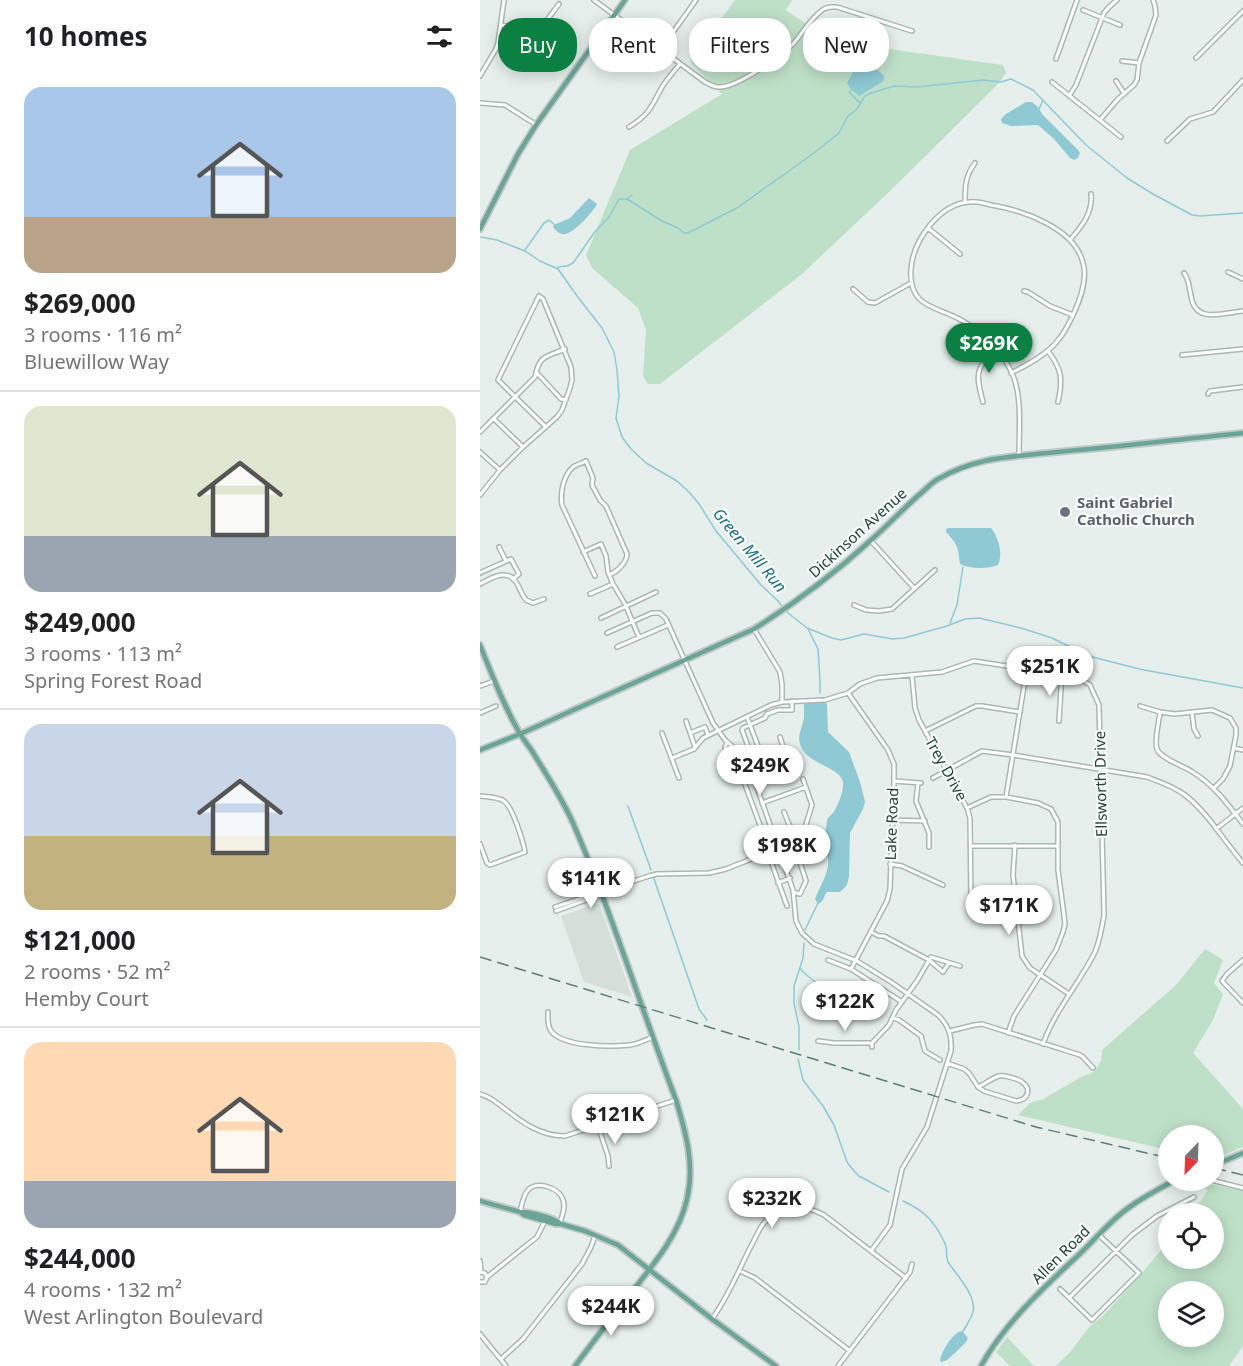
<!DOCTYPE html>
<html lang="en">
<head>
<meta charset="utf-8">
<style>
	body { margin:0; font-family:"Noto Sans",sans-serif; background:#f2f2f2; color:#202124; height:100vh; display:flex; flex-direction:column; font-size:22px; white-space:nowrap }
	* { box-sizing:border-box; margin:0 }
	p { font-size:20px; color:#757577 }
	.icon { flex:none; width:33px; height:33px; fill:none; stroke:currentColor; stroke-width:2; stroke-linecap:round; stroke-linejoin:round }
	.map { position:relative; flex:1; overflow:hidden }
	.side { display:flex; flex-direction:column; background:#fff; width:480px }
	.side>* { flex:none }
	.guide { position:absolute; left:18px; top:18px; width:570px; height:54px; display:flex; gap:12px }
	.needle { width:39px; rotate:203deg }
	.controls { position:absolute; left:678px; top:1125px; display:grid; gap:12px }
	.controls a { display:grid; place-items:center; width:66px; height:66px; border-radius:50%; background:#fff; box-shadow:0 3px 15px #0003; font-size:30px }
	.price { position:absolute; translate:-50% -51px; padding:0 14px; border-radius:21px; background:#fff; color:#222; font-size:20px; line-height:39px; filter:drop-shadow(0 2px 3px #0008) }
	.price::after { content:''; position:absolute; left:50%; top:36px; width:18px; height:14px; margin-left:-9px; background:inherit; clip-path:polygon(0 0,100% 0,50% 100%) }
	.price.on { background:#0b8043; color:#fff }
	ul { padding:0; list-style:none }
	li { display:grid; align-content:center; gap:12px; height:318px; padding:0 24px }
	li+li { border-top:2px solid #e0e0e0 }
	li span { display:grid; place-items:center; height:186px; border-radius:18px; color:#555 }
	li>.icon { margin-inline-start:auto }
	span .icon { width:108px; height:108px; fill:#fffc; stroke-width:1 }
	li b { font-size:26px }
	h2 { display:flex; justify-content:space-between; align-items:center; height:72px; padding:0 24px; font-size:26px }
	.pill { padding:0 21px; border-radius:24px; background:#fff; box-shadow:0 3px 15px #0003; font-size:21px; line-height:54px }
	.pill.on { background:#0b8043; color:#fff }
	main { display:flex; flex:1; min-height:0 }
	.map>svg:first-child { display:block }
	.built { fill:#d4dfda }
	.green { fill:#bfe0c8; fill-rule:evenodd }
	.water { fill:#8ec9d4 }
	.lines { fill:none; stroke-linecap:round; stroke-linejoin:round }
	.stream { stroke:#8ec9d4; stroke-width:1.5 }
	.minor-casing { stroke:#a8b8b2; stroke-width:6 }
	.major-casing { stroke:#c2cac8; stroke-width:8 }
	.minor { stroke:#fff; stroke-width:3 }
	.major { stroke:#6aa596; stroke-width:4.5 }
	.rail { stroke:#5f7d75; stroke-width:1.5; stroke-dasharray:12 6; stroke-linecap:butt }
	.worship-dot { fill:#6b7280; stroke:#f7fbf9; stroke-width:2 }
	.labels { text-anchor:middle; stroke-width:4.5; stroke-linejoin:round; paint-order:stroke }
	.worship-label { font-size:15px; font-weight:bold; fill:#5b616d; stroke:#f7fbf9; text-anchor:start }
	.street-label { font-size:15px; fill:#24423a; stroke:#f7fbf9 }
	.water-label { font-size:16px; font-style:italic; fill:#1c6f80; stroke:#f7fbf9 }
</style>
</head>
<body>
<main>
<section class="side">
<h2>10 homes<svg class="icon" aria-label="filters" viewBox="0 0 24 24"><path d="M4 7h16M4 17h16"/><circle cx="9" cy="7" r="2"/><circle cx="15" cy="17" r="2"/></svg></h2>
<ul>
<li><span style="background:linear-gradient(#a9c7e8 70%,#b9a48a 0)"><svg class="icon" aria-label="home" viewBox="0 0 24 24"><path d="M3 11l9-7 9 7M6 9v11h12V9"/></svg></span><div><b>$269,000</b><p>3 rooms · 116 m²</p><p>Bluewillow Way</p></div></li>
<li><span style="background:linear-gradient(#dfe7d0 70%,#9aa5b1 0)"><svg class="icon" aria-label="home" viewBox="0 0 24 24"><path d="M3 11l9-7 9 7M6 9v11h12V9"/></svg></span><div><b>$249,000</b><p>3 rooms · 113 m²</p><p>Spring Forest Road</p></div></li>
<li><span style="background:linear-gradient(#c9d6e8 60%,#c2b280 0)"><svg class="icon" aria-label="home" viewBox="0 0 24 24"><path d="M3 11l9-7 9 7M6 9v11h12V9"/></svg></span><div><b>$121,000</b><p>2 rooms · 52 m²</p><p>Hemby Court</p></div></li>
<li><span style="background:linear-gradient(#ffd9b3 75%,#9aa5b1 0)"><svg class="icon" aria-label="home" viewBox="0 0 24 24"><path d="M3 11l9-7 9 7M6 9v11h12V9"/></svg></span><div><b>$244,000</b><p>4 rooms · 132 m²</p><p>West Arlington Boulevard</p></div></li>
</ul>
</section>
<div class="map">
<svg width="763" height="1366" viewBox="0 0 763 1366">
	<rect width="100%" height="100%" fill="#e6efeb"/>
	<path class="built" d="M 119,903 L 152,997 L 104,982 L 81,916 Z"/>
	<path class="green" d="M 255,0 L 312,0 L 306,10 L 336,31 L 352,38 L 416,50 L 523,65 L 526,73 L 519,83 L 410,191 L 322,274 L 180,384 L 168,384 L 163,376 L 166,330 L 158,308 L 112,268 L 106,255 L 150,150 L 242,94 L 210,62 Z
		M 725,949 L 743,960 L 734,983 L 743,994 L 733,1020 L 713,1053 L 763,1109 L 763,1147 L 734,1159 L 734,1136 L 688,1136 L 688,1150 L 538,1115 L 550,1103 L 563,1099 L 603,1076 L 614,1072 L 621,1061 L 622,1050 L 696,985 Z
		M 717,1181 L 763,1191 L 763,1346 L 749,1366 L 576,1366 L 592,1350 L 609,1327 L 623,1316 L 661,1274 L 688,1242 L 688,1258 L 734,1258 L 734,1214 L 713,1213 L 728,1190 L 715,1184 ZM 688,1292 L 734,1292 L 734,1336 L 688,1336 Z
		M 527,1337 L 554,1366 L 530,1366 L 516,1352 Z"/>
	<path class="water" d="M 383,65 C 391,66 402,71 405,78 L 402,82 L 379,96 L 370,88 L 367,83 L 375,68 Z
		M 546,102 L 552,102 L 558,107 L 562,114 L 598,150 L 600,153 L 598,158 L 594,160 L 590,158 L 574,139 L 558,125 L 531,126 L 522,123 L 521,119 L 526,114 Z
		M 109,198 L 117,204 C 113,212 94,233 85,234 C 80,235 76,231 73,227 L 74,225 L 90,218 Z
		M 469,528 L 511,528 C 519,538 523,554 518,565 C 508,569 490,569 480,564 C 478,547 478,545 466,532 L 466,529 Z
		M 341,701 L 346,702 L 347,705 L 348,732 L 369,752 L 380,782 L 385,802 L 383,809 L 370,833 L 369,876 L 367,885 L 360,892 L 347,892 C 343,896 345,901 338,904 L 335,899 C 341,883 357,862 342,847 C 342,841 345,835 346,829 C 346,828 347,821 347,820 C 348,817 351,815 353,813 C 358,805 364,792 363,782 C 360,766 326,765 320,744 C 317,735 323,726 324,717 C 324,712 324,708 324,703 Z
		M 344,983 C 349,983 350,983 354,985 C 360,988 384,1004 387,1009 C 375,1019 332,1024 334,1000 C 335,992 338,987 344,983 Z
		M 480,1331 L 483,1332 L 488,1338 L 486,1342 L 476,1352 L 467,1360 L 462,1362 L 460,1361 C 462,1350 471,1336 480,1331 Z"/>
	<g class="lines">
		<path class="stream" d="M 372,90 L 369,92 L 380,103
			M 559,109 L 563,100
			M 147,199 L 182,221 L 198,228 L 204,233 L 208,233 L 257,208 L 334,153 L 359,133 L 368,116 L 377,109 L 385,96 L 391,93 L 414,86 L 437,87 L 503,80 L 521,82 L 531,79 L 553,90 L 606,145 L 647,178 L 673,194 L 712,215 L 720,216 L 763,213
			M 1,237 L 17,240 L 45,251 L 60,261 L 78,269 L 97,296 L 122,328 L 134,352 L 137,370 L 139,396 L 136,418 L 142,437 L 151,449 L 166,463 L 197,481 L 210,493 L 219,504 L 236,531 L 281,585 L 297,600 L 308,613 L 327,628 L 352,638 L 361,640 L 384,634 L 413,639 L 424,638 L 467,626 L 485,619 L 499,618 L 541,628 L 572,638 L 609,656 L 659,669 L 763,688
			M 45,250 L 64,223 L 69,220 L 75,225
			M 78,267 L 87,266 L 93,263 L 114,233 L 129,217 L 139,199 L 147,199 L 152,195
			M 470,623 L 477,605 L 483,567
			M 328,629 L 338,649 L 340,681 L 340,693
			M 148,806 L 171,870
			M 172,873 L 219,1009 L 227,1020
			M 325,930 L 338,903
			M 321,969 L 323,972 L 340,986
			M 319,1050 L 319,1027 L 314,1003 L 314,986 L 323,958 L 324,943
			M 318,1059 L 323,1080 L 343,1106 L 354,1125 L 367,1162 L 374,1171 L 379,1176 L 409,1192
			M 423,1201 C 440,1209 451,1217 460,1234 C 462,1238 465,1242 466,1247 C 467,1252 466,1256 468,1262 C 476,1274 497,1296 493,1312 C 491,1319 486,1326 482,1333"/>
		<g class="minor-casing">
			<path id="minor" d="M 114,0 L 225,82 C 229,84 233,87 238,87 C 255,89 301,56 313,44 C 322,34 332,16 344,9 C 348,6 352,7 357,7 L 432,31
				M 603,10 L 640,25
				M 21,25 L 53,29 L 64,24 L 79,4
				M 181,49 L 216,0
				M 716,58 L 763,11
				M 576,59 L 597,0
				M 642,61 L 659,63
				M 0,76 L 16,49 L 18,43 L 24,0
				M 636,81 L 644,93
				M 572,82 L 641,137
				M 589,96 L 596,85 L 624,13 L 629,7 L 637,0
				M 0,103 L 25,105 L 55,124
				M 620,120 L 638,99 L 654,85 L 657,80 L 659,63 L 676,15 L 675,6 L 673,0
				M 149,127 C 170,114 171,107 182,87 C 187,79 194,71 200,64
				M 687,141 L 710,119 L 733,112 L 763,80
				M 485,202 C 485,187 485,176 495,163
				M 448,228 L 480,254
				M 590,240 C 602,226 613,213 611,194
				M 748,272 L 763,279
				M 704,273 C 709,279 709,288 711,296 C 715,324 742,313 763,311
				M 373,289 L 388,302 L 395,303 L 431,283
				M 544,291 L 548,292 L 570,306 L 593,315
				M 568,351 C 582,369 583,380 578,402
				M 702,355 L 763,349
				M 57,373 L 81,399 L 86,400
				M 531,373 C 547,365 568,354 579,339 C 585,332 589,323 593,315 C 600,300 608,280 603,263 C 595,228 542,210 511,205 C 504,203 496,201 489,202 C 459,204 433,241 431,269 C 428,309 458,306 483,321 C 506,334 524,353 534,378 C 542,400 539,432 539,455
				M 728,394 L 730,391 L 763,387
				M 503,402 C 495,373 496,370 515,347
				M 14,419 L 43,447
				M 0,432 L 55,377 C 59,355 66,357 85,349
				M 0,452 L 20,470
				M 0,495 L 20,470 L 42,448 L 77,417 L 82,410 L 90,388 L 92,380 L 91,367 L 63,299 L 59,296 L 18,380 L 66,427
				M 391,541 L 434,588
				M 19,547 L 26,561
				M 103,552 L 121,544 L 126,556 L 128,572 L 133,584 L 145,604 L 159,637
				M 0,573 L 31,559 L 39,574 L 33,579
				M 115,576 L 82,505 C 80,493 83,476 93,467 C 96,465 102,463 106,461 L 113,478 L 112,485 L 120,500 L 126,506 L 147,554 C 147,562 137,572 129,575
				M 0,584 C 11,578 27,568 36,582 C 40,588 41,594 46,600 L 53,603 L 64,599
				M 110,594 L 133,584
				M 374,605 L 386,610 L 399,611 L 412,609 L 455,570
				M 121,618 L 176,592
				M 274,629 L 300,672 L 302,684 L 302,702
				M 127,633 L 172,613 L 180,613 L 186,619 L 233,723 L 245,740 L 258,751 L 268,762 L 313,890 L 316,921 L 322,933 L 334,944 L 377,961 L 411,982 L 458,1015 C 469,1026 472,1036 471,1051 L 447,1127 L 422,1169 L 410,1225 L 391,1251
				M 137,647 L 188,625
				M 432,676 L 435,708 L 439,720 L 487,808 L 490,818 L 491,900
				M 0,686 L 14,681
				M 368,693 L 408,750 L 414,764 L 414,781 L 410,889 L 407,901 L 371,969
				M 660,706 L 680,712 L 695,714 L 732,710 L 750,718 L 756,728 L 756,735 L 750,766 L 743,779 L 734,788
				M 680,712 C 679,722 674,741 677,749 C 680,758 703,766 711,771 C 733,784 748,804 763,824
				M 0,713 L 16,706
				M 712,713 L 714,729 L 718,736
				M 287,714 L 298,710 L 312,710 L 312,701
				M 267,717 L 286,767
				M 206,721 L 215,747
				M 579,721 L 582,673
				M 445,731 L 496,706 L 502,706 L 540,712
				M 182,733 L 199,778
				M 210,733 L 225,727 L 228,735
				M 247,743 L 245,747 L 251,765 L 260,771 L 290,852
				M 754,748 L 763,750
				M 192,758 L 214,749 L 223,738 L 291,705 L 302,702 L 345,700 L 368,693 L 380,684 L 397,678 L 462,672 L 494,661 L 598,677 L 610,685 L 619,705 L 624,915 C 622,928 620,940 615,952 C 599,984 575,1010 563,1044
				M 277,770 L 262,730 L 263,728 L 285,718 L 287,714
				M 271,772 L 307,759 L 300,737
				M 453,778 L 502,751 L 533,755 L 667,777 C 680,782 693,786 705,795 C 728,813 744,841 763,863
				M 414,781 L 441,783
				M 438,783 L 436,801 L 449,833 L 449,847
				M 0,796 C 8,797 18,797 24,801 C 33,808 43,841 45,852 L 10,865 L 7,863 L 0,844
				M 526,797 L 547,668
				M 282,803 L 326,787
				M 487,808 L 511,797 L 526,797 L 558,803 L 571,809 L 578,822 L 578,870 L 584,915 L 585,924 L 583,932 L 576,950 L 534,1016 L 528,1033
				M 304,812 L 310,827 L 324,831
				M 412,820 L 445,821
				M 736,829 L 763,808
				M 535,845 L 533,875 L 542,956 L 550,968 L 589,994
				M 491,846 L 578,846
				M 288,853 L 307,906
				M 410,864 L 422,866 L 463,885
				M 298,883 L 310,878
				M 313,892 L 320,894 L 326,881 L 317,853 L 332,805 L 323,779
				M 75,907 L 169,876 L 177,874 L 229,873 L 246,869 L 299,848
				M 76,911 L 117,896 L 120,894
				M 391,932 L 399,936 L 404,936 L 449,960 L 463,972 L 469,963
				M 348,960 L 371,969 L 422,1002
				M 763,960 L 747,974 L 742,981 L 763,1003
				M 68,1012 C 68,1018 67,1025 71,1031 C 83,1047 131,1047 150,1045 C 158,1044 165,1040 173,1037
				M 413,1018 L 419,1020 L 441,1036 L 445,1051 L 460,1060
				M 470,1031 L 494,1025 L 502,1024 L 600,1055 L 603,1057 L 613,1068
				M 338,1041 L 354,1043 L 392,1043
				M 392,1047 L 392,1043 L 409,1025 L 416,1010 L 437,981 L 451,957 L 480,966
				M 467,1063 L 484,1069 L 489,1073 L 498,1087 L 504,1091 L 536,1101 C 548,1100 552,1089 542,1082 C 539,1079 533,1078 529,1077 C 525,1076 523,1075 519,1076 C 512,1078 505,1084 498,1087
				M 0,1094 C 10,1097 16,1102 25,1109 C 43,1123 61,1136 85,1136 L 196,1100
				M 118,1126 L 128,1156 L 129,1166
				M 731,1180 L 763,1188
				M 295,1191 L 302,1210
				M 40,1212 C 42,1205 43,1195 48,1190 C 57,1180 80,1188 83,1200 C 86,1207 82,1216 80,1223
				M 0,1261 L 1,1272
				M 260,1271 L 275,1278 L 370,1351
				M 0,1272 L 5,1273 L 7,1277 L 5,1282 L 0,1282
				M 7,1277 L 57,1237 L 65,1221
				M 580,1289 L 612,1320 L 659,1273 L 619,1235
				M 589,1298 L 652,1235 L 677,1216 L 714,1197
				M 232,1319 C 248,1297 258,1272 270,1248 C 275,1240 278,1230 284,1223 C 299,1204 324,1204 344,1215 L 426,1278
				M 0,1334 L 26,1366
				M 21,1359 L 43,1339 L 102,1264 L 111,1247 L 115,1236
				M 358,1366 L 430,1272 L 432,1264"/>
		</g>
		<g class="major-casing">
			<path id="major" d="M 0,229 L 38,154 L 56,125 L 145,0
				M 0,645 C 12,675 23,704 39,732 C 43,739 48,745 52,751 C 66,774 82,798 93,823 C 132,913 161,1008 196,1100 C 206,1133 215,1165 207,1199 C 199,1235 173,1265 151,1293 C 132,1317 113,1342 95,1366
				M 0,750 L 40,734 L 274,629 C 315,603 354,574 390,541 C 407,526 423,509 440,494 C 446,489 451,483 458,479 C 498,456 532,457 577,452 C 639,447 701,439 763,433
				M 734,1165 L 763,1153
				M 0,1201 L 40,1212 C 50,1212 73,1217 81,1224
				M 40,1212 L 44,1215 L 76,1224 L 81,1224 L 105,1231 L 138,1245 L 232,1319 L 296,1366
				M 501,1366 C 523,1326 558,1293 591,1262 C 607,1248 621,1231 637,1217 C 654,1202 675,1191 695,1180"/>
		</g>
		<use href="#minor" class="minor"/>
		<use href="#major" class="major"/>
		<path class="rail" d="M 0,957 L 556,1127 L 688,1158
			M 734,1168 L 763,1175"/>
	</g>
	<circle class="worship-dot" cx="585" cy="512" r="6"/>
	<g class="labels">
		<g class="worship-label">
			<text x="597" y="508">Saint Gabriel<tspan x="597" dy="17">Catholic Church</tspan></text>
		</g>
		<g class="street-label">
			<text transform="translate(378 533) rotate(-42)" y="5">Dickinson Avenue</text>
			<text transform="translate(466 769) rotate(61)" y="5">Trey Drive</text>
			<text transform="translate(621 784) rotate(-91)" y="5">Ellsworth Drive</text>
			<text transform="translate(412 824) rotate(-88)" y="5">Lake Road</text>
			<text transform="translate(581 1255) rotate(-45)" y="5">Allen Road</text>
		</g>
		<g class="water-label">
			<text transform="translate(270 550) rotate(50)" y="6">Green Mill Run</text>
		</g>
	</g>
</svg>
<div class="controls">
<a><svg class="needle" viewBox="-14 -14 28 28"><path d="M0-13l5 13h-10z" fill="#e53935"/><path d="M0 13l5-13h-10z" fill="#757577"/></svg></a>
<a><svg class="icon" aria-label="locate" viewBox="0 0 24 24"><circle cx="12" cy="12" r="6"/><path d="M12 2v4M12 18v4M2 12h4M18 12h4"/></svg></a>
<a><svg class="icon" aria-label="layers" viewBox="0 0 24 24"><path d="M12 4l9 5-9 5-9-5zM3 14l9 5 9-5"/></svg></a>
</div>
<b class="price on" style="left:509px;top:374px">$269K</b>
<b class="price" style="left:570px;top:697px">$251K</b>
<b class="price" style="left:280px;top:796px">$249K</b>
<b class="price" style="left:307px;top:876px">$198K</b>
<b class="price" style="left:111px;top:909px">$141K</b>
<b class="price" style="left:529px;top:936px">$171K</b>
<b class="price" style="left:365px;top:1032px">$122K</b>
<b class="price" style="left:135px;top:1145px">$121K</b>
<b class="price" style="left:292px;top:1229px">$232K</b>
<b class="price" style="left:131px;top:1337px">$244K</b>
<div class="guide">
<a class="pill on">Buy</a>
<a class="pill">Rent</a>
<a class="pill">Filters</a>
<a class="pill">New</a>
</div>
</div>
</main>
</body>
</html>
